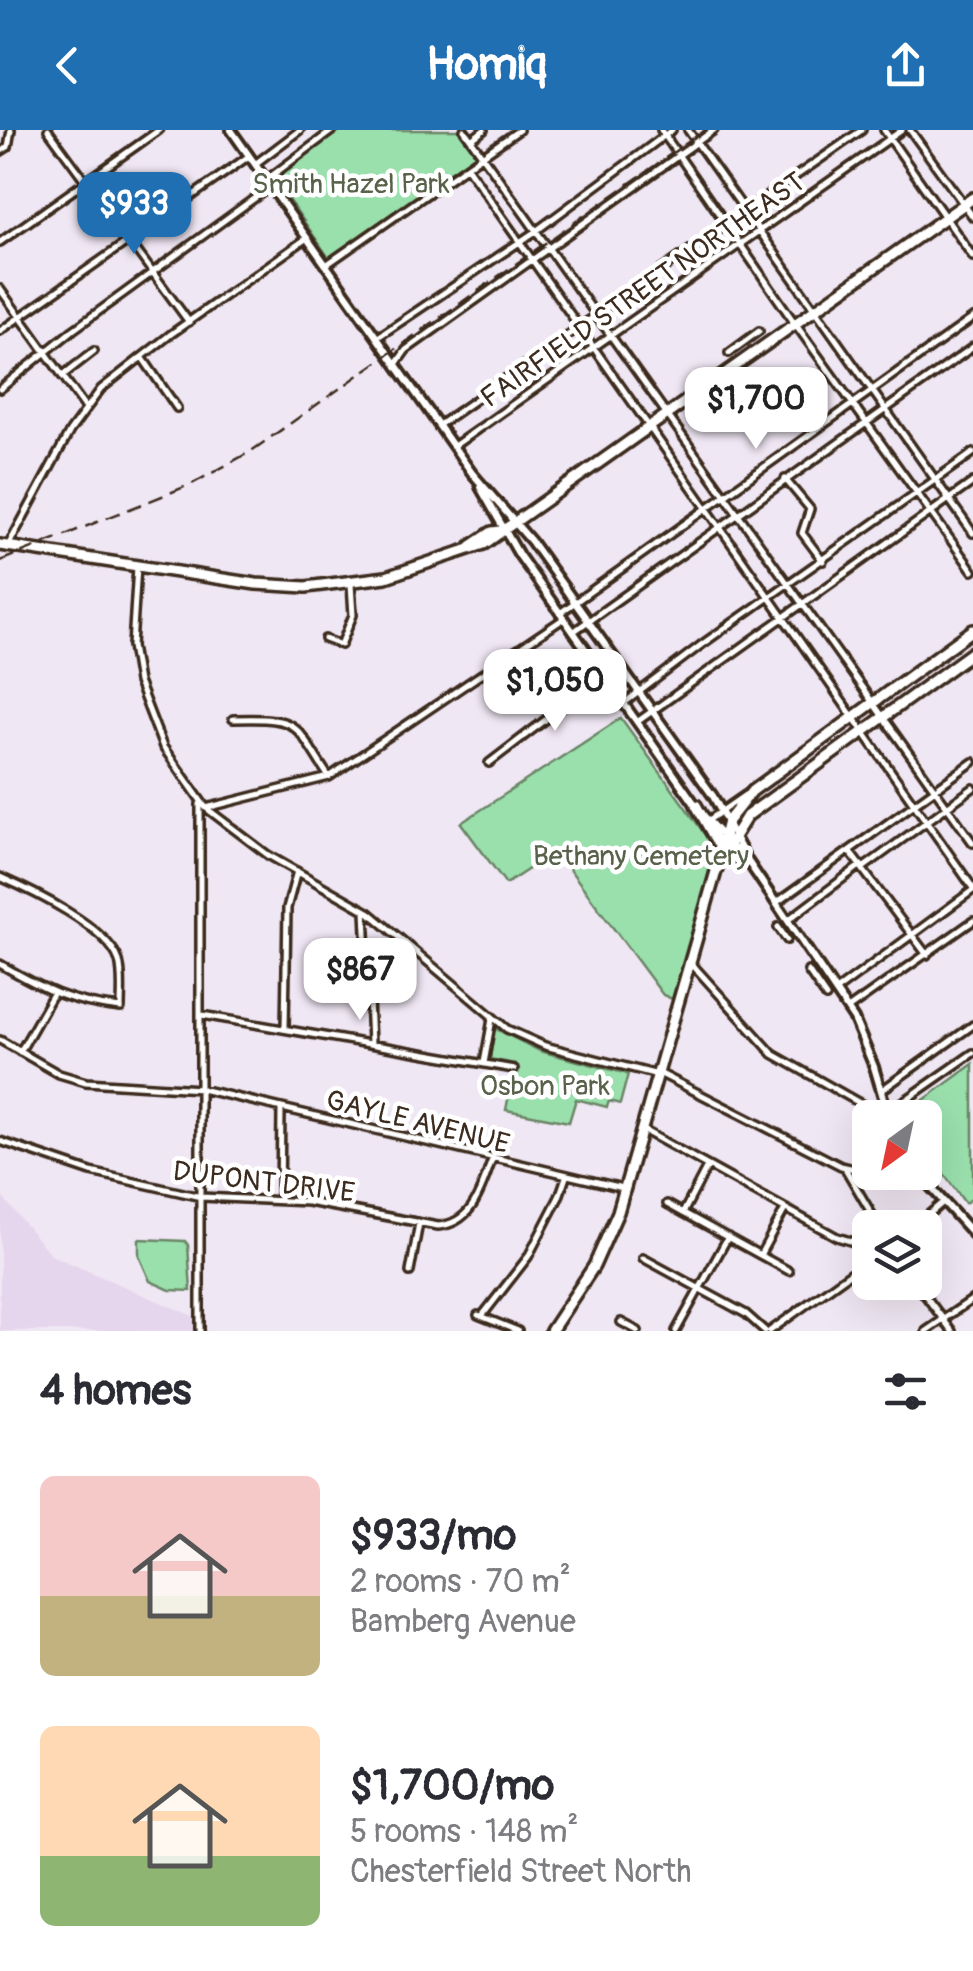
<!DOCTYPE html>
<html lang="en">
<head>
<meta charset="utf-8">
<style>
	body { margin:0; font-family:Pangolin,sans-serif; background:#f7f7f7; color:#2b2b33; height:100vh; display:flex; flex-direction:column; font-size:38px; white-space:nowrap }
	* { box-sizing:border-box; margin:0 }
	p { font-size:32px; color:#7c7c81 }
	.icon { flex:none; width:55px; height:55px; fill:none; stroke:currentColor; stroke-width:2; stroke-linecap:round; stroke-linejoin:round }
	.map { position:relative; height:1201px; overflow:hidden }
	.drawer { display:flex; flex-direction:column; background:#fff; flex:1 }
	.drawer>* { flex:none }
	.needle { width:65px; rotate:213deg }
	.buttons { position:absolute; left:852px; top:970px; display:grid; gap:20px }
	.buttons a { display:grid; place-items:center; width:90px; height:90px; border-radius:15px; background:#fff; box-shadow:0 10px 40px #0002; font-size:50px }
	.price { position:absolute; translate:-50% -85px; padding:0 22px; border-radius:20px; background:#fff; color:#222; font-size:32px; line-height:65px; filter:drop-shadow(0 2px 5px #0008) }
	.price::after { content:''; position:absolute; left:50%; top:60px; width:30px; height:22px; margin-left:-15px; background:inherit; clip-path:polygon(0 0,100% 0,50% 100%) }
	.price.selected { background:#1f6fb2; color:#fff }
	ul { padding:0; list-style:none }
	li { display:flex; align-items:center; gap:30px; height:250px; padding:0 40px }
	li span { display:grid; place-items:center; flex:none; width:280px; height:200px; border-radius:15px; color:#555 }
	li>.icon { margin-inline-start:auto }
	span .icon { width:120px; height:120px; fill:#fffc; stroke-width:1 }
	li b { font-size:42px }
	h2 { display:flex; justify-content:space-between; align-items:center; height:120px; padding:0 40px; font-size:42px }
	header { display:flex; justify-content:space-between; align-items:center; height:130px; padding:0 40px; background:#1f6fb2; color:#fff; font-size:45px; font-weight:800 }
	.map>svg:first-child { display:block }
	.built { fill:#e6d6ed }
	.green { fill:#9ae0ad; stroke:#6a8566; stroke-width:2.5 }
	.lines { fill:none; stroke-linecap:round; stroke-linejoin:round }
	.minor-casing { stroke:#3b2a1e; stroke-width:12 }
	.tertiary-casing { stroke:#3b2a1e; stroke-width:14 }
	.primary-casing { stroke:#3b2a1e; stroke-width:16 }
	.minor { stroke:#fff; stroke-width:5 }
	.tertiary { stroke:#fff; stroke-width:6 }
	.primary { stroke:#fff; stroke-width:9 }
	.rail { stroke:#3b2a1e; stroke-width:2.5; stroke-dasharray:15 8; stroke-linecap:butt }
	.labels { text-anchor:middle; stroke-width:9; stroke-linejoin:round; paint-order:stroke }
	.park-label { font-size:28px; fill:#586149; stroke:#fff }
	.street-label { font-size:28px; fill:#3b2a1e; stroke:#fff }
</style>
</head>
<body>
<header><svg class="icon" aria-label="back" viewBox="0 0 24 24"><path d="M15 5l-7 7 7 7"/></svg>Homiq<svg class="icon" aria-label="share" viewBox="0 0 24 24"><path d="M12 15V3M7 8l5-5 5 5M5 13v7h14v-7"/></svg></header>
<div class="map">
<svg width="973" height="1201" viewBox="0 0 973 1201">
	<rect width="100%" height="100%" fill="#f0e7f4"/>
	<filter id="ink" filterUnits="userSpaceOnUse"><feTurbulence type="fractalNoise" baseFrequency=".01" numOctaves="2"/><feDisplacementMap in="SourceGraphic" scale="20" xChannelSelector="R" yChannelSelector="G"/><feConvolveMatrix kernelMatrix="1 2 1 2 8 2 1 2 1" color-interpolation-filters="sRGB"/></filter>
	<g filter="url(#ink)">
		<path class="built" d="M 0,1064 L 51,1125 L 193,1186 L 197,1201 L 0,1201 Z"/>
		<path class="green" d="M 341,0 L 458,0 L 476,24 L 329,128 L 274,48 Z
			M 621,588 L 712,714 L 708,750 L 672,869 L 663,865 L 556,721 L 506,754 L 461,693 Z
			M 494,898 L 540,921 L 628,944 L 620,974 L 609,971 L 607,977 L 576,969 L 569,992 L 506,980 L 515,934 L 490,929 Z
			M 973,934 L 973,1068 L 965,1073 L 925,1018 L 925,988 L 902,986 Z
			M 139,1109 L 185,1111 L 188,1115 L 191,1161 L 170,1160 L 150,1151 L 139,1126 Z"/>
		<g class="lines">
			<g class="minor-casing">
				<path id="minor" d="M 48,0 L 189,192
					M 464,0 L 973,713
					M 661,0 L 796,195 L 973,441
					M 688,0 L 973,403
					M 884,0 L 973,127
					M 910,0 L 973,87
					M 471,10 L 484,0
					M 0,22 L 8,17 L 11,0
					M 255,34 L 300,0
					M 467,37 L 973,758
					M 266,50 L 333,0
					M 0,112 L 159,0
					M 326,135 L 519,0
					M 0,159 L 85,277
					M 0,201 L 249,26
					M 378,207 L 536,101 L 672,0
					M 729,223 L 759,201
					M 142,227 L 177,278
					M 396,234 L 406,220 L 714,0
					M 62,246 L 94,221
					M 0,259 L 73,200 L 270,57
					M 439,295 L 862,0
					M 454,316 L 902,0
					M 785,349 L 810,379 L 802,403 L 823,431
					M 8,416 L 70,301 L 101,259 L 171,204 L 307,108
					M 137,436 L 132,516 L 138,552 L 163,617 L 206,678 L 268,725 L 370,783 L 507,899 L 545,916 L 658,945
					M 560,483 L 973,188
					M 573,502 L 973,217
					M 325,509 L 341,515 L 353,485 L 351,454
					M 623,574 L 701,515 L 973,323
					M 233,589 C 302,587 293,593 329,647
					M 637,592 L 973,352
					M 489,633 L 574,568 L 606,549
					M 200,674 L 200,1201
					M 206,678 L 329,647 L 563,489
					M 709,690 L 745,665
					M 849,721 L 927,825
					M 863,738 L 973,658
					M 0,747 C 32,761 108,797 119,831 C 123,846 121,863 121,878 C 70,873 43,859 0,834
					M 776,773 L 973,632
					M 365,781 L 371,913
					M 788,790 L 861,735
					M 778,797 L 787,810
					M 691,833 L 773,924 L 886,988
					M 808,841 L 826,867
					M 837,860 L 973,760
					M 848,879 L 973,791
					M 202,885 L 514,939
					M 285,898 L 287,778 L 297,741
					M 0,910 L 59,944 L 86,952 L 201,959 L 623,1058
					M 20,922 L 53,864
					M 484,933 L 492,889
					M 659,943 L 841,1036 L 855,1039 L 870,1033
					M 882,960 L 973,895
					M 887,983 L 973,923
					M 643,1000 L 837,1107 L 870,1117
					M 0,1011 L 91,1042 L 201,1067 L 308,1072 L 438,1096 C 474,1093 481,1058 492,1030
					M 846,1040 L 880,1098
					M 280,1071 L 281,979
					M 667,1074 L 789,1141
					M 683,1083 L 707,1037
					M 913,1098 L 942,1073
					M 760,1125 L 785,1079
					M 643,1128 L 746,1184 L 765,1201
					M 410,1142 L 419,1093
					M 915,1152 L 952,1201
					M 478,1185 L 518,1201
					M 482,1186 L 528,1127 L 559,1067 L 566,1047
					M 621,1192 L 638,1201
					M 676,1201 L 728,1107
					M 770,1201 L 870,1129
					M 926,1201 L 973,1169"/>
			</g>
			<g class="tertiary-casing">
				<path id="tertiary" d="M 231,0 L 472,343 L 531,411 L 713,666 L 747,730 L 854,889 L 874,937 L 889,988
					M 480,357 L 519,425 L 697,677
					M 705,687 L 741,726
					M 917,1042 L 973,1104"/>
			</g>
			<g class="primary-casing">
				<path id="primary" d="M 0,415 L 256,454 L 306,457 L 386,447 L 484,414 L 973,68
					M 471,416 L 492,402 L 501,401
					M 696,675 L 719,716
					M 720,723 L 728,691 L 752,661 L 973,500
					M 719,731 L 741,726
					M 551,1201 L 594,1136 L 618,1082 L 719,731 L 747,686 L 973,522"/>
			</g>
			<use href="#minor" class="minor"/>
			<use href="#tertiary" class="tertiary"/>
			<use href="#primary" class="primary"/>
			<path class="rail" d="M 0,431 L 192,354 L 250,322 L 705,0"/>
		</g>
	</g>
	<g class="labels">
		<g class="park-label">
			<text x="351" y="63">Smith Hazel Park</text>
			<text x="641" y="735">Bethany Cemetery</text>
			<text x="545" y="965">Osbon Park</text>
		</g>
		<g class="street-label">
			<text transform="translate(642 159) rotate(-35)" y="10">FAIRFIELD STREET NORTHEAST</text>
			<text transform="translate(418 991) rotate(14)" y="10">GAYLE AVENUE</text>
			<text transform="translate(264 1051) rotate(7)" y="10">DUPONT DRIVE</text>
		</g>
	</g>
</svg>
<div class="buttons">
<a><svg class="needle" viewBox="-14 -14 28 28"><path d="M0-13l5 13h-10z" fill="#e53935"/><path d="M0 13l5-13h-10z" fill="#7c7c81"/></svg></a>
<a><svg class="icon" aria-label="layers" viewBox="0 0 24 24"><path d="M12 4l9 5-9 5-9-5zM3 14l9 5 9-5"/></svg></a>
</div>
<b class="price selected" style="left:134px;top:127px">$933</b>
<b class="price" style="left:756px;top:322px">$1,700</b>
<b class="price" style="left:555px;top:604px">$1,050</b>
<b class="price" style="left:360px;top:893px">$867</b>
</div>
<section class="drawer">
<h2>4 homes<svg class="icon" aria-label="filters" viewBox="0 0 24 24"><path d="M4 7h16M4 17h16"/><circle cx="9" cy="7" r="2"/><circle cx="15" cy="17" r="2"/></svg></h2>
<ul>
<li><span style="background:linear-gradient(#f6c9c9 60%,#c2b280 0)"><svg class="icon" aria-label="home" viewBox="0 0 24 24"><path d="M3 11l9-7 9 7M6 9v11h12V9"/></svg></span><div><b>$933/mo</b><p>2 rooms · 70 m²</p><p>Bamberg Avenue</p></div></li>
<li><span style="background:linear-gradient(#ffd9b3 65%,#8fb573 0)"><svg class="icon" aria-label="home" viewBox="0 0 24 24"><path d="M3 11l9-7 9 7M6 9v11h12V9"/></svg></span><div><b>$1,700/mo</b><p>5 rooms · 148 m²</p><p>Chesterfield Street North</p></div></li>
</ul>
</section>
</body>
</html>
